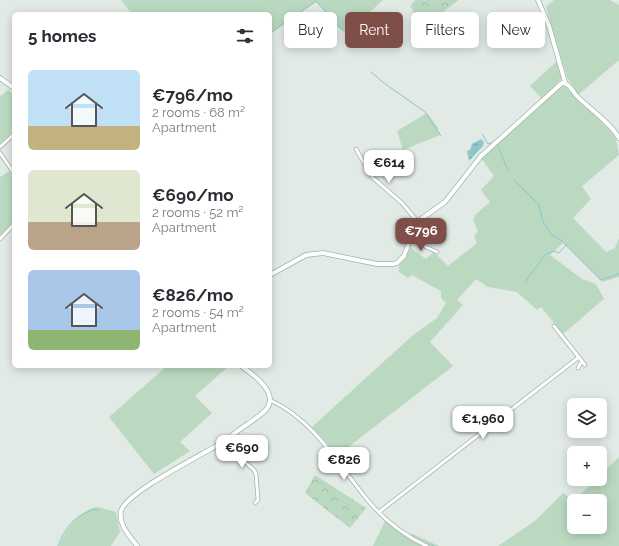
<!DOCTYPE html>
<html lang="en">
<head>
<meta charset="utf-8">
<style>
	body { margin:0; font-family:Raleway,sans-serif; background:#f7f7f7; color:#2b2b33; height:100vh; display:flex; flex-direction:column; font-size:15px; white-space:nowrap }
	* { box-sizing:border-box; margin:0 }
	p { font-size:13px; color:#7c7c81 }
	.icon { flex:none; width:22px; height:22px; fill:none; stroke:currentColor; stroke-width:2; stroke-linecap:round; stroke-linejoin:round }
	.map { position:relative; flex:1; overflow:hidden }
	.details { position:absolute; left:12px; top:12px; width:260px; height:356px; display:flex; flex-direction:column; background:#fff; border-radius:6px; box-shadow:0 2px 10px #0003 }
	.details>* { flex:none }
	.banner { position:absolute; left:284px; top:12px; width:275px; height:36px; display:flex; gap:8px }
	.tools { position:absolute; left:567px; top:398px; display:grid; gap:8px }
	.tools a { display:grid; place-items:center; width:40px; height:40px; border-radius:6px; background:#fff; box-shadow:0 2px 10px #0003; font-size:20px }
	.price { position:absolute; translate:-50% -34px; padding:0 9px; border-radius:8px; background:#fff; color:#222; font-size:13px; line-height:26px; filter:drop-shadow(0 1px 2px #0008) }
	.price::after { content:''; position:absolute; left:50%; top:24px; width:12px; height:9px; margin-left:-6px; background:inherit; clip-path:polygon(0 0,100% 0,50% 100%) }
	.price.on { background:#7f4e49; color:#fff }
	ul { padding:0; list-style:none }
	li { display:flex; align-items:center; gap:12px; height:100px; padding:0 16px }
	li span { display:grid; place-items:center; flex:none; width:112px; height:80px; border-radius:6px; color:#555 }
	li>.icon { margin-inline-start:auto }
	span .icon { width:48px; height:48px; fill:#fffc; stroke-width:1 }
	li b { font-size:17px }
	h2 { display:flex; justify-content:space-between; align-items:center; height:48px; padding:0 16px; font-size:17px }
	.chip { padding:0 14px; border-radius:6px; background:#fff; box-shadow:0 2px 10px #0003; font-size:14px; line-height:36px }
	.chip.on { background:#7f4e49; color:#fff }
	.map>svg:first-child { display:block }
	.green { fill:#bbd9c1; fill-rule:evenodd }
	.forest { fill:url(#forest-crowns) }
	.water { fill:url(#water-ripples) }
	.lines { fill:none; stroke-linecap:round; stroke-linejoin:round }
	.stream { stroke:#8dc6cb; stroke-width:1 }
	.street-casing { stroke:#a4b1ab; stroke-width:4.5 }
	.secondary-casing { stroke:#a1b5ac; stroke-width:5.5 }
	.street { stroke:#fff; stroke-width:3 }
	.secondary { stroke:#fff; stroke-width:4 }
</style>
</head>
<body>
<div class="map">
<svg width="619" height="546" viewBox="0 0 619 546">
	<defs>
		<pattern id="forest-crowns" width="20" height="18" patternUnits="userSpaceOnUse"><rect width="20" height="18" fill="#bbd9c1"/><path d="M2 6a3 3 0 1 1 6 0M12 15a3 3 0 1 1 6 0" fill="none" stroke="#a0bba6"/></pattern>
		<pattern id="water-ripples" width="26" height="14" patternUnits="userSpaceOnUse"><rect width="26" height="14" fill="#8dc6cb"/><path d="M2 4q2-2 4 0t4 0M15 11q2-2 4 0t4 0" fill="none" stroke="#73a2a5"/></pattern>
	</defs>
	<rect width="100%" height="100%" fill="#e1eae5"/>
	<path class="green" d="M 121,0 L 383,0 L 346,34 L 316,2 L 270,34 L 270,14 L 132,14 Z
		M 554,0 L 610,0 L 619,5 L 619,60 L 578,95 L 567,77 L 546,7 Z
		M 557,61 L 562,78 L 542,99 L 530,86 Z
		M 561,85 L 564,86 L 612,133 L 616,140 L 619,155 L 582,186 L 591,199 L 573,218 L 606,252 L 615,248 L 619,238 L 619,277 L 602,282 L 563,243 L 550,255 L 582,279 L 596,284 L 604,299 L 563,334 L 541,307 L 537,310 L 517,292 L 488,287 L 476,279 L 457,300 L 463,305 L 430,342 L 453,366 L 338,455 L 312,427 L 413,335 L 437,318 L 446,303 L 441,298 L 441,291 L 412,275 L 408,278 L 399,272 L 399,266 L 411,248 L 426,259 L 434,252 L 448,266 L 477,243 L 474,236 L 478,232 L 473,219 L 476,214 L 490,202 L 481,190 L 494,176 L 481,158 Z
		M 8,90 L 14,94 L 14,130 L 0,144 L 0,96 Z
		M 427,113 L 438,128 L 440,135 L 403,150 L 397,131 Z
		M 10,171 L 14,177 L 14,221 L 0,236 L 0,177 Z
		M 167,366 L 229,366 L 195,396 L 212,413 L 180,442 L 190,451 L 154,474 L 109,417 Z
		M 619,457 L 619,546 L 498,546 L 535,521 L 563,493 L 574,501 L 596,479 L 600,479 L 600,475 ZM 574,501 L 600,501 L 600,527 L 574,527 Z
		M 98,507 L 116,512 L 120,532 L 111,546 L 59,546 C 65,530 80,509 98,507 Z
		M 385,521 L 406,537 L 413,534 L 439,546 L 373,546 Z"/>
	<path class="forest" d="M 415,0 L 459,0 L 423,27 L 410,6 Z
		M 315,475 L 366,508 L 350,528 L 305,493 Z"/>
	<path class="water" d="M 481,139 L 484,142 L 483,146 L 469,161 L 467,151 L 470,150 L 472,144 Z"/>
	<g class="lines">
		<path class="stream" d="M 270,33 L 316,1 L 342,30
			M 371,72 L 384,83 L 425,112 L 441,136
			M 482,134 L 488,144 L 494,142
			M 497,144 L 508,171
			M 514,180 L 539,205 L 543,222 L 552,235 L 562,241 L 601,280 L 619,274
			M 525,282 L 545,255 L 553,251 L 559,253 L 566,245
			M 431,545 L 434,546
			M 58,546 C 64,528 76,514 96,509 L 97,511"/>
		<g class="street-casing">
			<path id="street" d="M 0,147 L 14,134
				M 356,149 L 372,177 L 402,203 L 418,222
				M 0,153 L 14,173
				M 0,239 L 14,224
				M 411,240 L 437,252
				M 554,326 L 585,365
				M 578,368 L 582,361
				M 270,400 C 316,421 340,468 371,504 C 386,521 407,537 427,546
				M 223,442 L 254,470 L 256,474 L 258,500 L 255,503
				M 379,512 L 579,357"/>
		</g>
		<g class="secondary-casing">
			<path id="secondary" d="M 538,0 L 549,26 L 565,82
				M 0,78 L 14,88
				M 270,275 L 306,255 L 323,253 L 377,264 L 393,264 L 397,263 L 404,256 L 414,229 L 421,219 L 445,202 L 481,156 L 562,83 C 569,83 572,90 576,95 C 589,109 609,121 619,138
				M 137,546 C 130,536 118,525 121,511 C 126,492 204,454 223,442 C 232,436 239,429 248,424 C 255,418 270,411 270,400 C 270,386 251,373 241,366"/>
		</g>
		<use href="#street" class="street"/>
		<use href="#secondary" class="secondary"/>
	</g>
</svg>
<div class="tools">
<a><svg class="icon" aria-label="layers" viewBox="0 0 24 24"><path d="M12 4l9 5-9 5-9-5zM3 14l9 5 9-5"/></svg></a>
<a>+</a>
<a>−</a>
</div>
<b class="price" style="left:389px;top:184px">€614</b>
<b class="price on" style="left:421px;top:252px">€796</b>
<b class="price" style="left:483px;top:440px">€1,960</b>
<b class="price" style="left:242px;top:469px">€690</b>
<b class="price" style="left:344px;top:481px">€826</b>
<div class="banner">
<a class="chip">Buy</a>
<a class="chip on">Rent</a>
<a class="chip">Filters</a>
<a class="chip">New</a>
</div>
<section class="details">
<h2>5 homes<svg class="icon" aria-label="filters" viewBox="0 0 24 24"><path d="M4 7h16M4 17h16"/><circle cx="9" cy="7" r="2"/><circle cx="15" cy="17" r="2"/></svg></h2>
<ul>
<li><span style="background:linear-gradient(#bfe0f5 70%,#c2b280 0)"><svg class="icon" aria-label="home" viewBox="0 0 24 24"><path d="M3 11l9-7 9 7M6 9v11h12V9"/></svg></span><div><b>€796/mo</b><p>2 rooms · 68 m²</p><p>Apartment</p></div></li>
<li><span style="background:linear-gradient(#dfe7d0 65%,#b9a48a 0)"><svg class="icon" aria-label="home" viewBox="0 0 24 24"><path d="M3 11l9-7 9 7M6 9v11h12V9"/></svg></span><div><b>€690/mo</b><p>2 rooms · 52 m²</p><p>Apartment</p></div></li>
<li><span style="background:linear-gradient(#a9c7e8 75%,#8fb573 0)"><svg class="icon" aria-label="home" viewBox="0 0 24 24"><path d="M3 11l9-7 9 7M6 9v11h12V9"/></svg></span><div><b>€826/mo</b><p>2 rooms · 54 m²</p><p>Apartment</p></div></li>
</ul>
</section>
</div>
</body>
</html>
